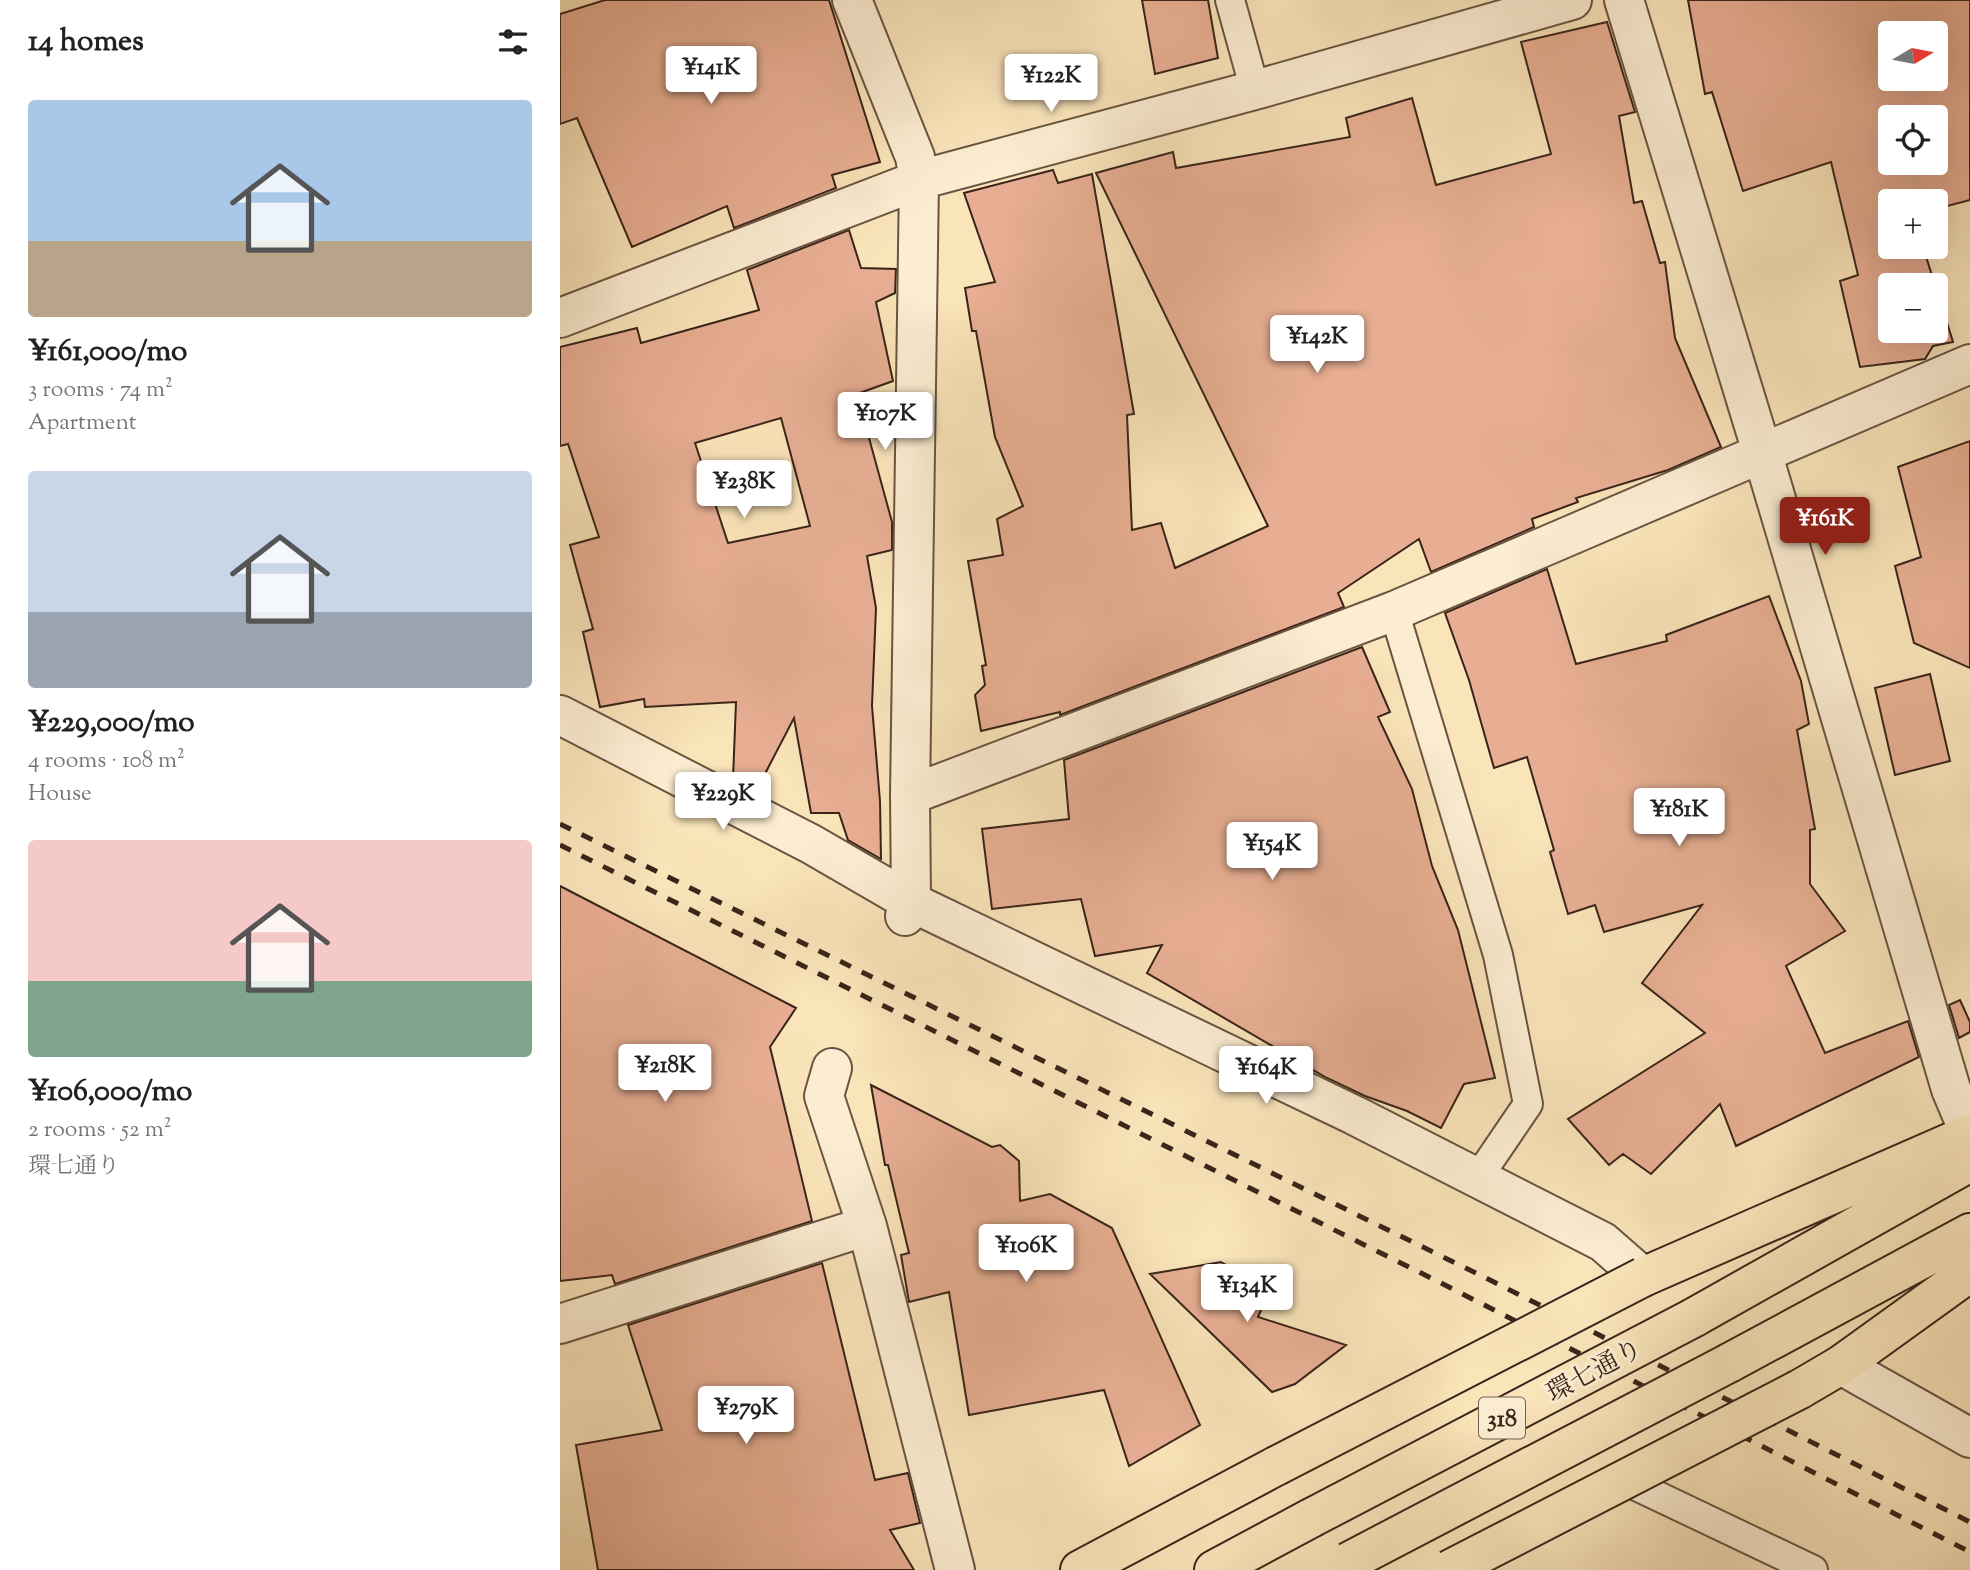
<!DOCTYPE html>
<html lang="en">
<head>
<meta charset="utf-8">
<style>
	body { margin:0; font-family:"Sorts Mill Goudy","Noto Serif JP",serif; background:#f2f2f2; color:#222; height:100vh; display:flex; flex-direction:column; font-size:26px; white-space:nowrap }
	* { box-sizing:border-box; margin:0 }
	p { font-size:23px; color:#767676 }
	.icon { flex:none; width:38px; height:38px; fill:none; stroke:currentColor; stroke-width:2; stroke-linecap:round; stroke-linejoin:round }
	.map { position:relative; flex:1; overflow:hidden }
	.drawer { display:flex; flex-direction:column; background:#fff; width:560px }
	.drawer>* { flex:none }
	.needle { width:46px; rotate:80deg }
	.fabs { position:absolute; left:1318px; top:21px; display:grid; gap:14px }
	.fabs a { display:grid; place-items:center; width:70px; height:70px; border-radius:7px; background:#fff; box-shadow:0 7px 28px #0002; font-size:35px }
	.price { position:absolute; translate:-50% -60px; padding:0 16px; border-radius:7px; background:#fff; color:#222; font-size:23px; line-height:46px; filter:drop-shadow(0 2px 4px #0008) }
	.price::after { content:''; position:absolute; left:50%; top:42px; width:21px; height:16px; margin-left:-10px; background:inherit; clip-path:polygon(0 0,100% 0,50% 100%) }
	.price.on { background:#8f2418; color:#fff }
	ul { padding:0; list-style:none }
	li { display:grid; align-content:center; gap:14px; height:371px; padding:0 28px }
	li span { display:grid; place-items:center; height:217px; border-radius:7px; color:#555 }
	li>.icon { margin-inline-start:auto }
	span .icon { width:126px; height:126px; fill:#fffc; stroke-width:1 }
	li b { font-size:30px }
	h2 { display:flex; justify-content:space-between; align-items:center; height:84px; padding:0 28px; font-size:30px }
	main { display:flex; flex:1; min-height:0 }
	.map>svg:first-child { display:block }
	.building { fill:#e7ae93; stroke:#3a2419; stroke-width:2; fill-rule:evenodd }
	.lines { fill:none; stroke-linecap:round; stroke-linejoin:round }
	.service-casing { stroke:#6a5441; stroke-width:32 }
	.minor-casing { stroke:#6a5441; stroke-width:42 }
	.primary-casing { stroke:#3a2419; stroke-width:42 }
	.service { stroke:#fcedd2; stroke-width:28 }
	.minor { stroke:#fcedd2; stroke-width:38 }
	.primary { stroke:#fae4ba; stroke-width:38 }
	.rail { stroke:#3a2419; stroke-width:5; stroke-dasharray:12 12; stroke-linecap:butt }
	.primary-bridge-casing { stroke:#3a2419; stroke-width:42; stroke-linecap:butt }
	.primary-bridge { stroke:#fae4ba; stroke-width:38 }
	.labels { text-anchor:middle; stroke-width:6; stroke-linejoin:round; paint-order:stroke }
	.shield { fill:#fcedd2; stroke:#746050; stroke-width:2 }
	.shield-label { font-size:24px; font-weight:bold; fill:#3a2419 }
	.street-label { font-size:26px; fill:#3a2419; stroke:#fcedd2 }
</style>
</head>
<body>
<main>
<section class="drawer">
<h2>14 homes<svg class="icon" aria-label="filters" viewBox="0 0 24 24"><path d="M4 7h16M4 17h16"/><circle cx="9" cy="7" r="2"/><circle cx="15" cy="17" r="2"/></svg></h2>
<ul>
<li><span style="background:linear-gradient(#a9c7e8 65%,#b9a48a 0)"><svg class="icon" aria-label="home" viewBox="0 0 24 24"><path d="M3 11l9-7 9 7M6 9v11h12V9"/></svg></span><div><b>¥161,000/mo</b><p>3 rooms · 74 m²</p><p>Apartment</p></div></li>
<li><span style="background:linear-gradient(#c9d6e8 65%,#9aa5b1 0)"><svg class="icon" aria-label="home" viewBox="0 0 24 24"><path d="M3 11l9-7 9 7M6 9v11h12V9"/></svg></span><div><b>¥229,000/mo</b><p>4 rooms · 108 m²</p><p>House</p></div></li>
<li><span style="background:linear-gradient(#f6c9c9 65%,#7fa58c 0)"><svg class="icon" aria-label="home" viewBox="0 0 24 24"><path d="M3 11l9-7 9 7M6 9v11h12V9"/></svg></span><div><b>¥106,000/mo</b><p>2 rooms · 52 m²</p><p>環七通り</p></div></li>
</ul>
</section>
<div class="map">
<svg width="1410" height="1570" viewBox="0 0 1410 1570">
	<rect width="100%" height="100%" fill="#fae4ba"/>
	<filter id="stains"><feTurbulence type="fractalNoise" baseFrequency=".00286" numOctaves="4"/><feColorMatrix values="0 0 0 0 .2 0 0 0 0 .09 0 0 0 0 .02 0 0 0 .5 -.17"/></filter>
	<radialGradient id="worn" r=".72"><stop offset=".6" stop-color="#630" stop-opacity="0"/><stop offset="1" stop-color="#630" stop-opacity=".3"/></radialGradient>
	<path class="building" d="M 45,0 L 269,0 L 320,162 L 272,175 L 276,188 L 174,228 L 167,206 L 72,247 L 17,118 L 0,124 L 0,14 Z
		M 582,0 L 648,0 L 658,58 L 595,74 Z
		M 1128,0 L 1410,0 L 1410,200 L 1376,209 L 1376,201 L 1330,201 L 1330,247 L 1363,247 L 1375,285 L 1330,285 L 1330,331 L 1376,331 L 1376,287 L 1393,342 L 1373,346 L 1365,359 L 1300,367 L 1280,281 L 1298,275 L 1271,162 L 1183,191 L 1152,92 L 1145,94 ZM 1330,33 L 1376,33 L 1376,79 L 1330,79 ZM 1330,117 L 1376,117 L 1376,163 L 1330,163 Z
		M 1047,22 L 1075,112 L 1059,116 L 1074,203 L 1082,201 L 1100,263 L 1105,262 L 1115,338 L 1161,447 L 1108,470 L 1016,498 L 1018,502 L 972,519 L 974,527 L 871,572 L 859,539 L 778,593 L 784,607 L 500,715 L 500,712 L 421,731 L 415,695 L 425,685 L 422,666 L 426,665 L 408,561 L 443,555 L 437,519 L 463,506 L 435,437 L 416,331 L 412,331 L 405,288 L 435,282 L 404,193 L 493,170 L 498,183 L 532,174 L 574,414 L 567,415 L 572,530 L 601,523 L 615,568 L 708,526 L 536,173 L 613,152 L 616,168 L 790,137 L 786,118 L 852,98 L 876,185 L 991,154 L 961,42 Z
		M 289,230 L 301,268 L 336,269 L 335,293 L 316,302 L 333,381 L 297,394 L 332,522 L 332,550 L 307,556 L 316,608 L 312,706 L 320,801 L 321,859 L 288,840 L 279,813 L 251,813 L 234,718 L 196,791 L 173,779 L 176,702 L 85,707 L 84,699 L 40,707 L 23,632 L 33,629 L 10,545 L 39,537 L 8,444 L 0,446 L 0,347 L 77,328 L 81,343 L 199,310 L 187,270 ZM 221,418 L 250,526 L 168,543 L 135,443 Z
		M 1410,441 L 1410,668 L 1354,643 L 1335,566 L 1361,557 L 1338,467 Z
		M 987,569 L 1016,664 L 1107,641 L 1106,635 L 1209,596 L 1241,681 L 1249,724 L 1237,730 L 1255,829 L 1250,830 L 1250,884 L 1285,931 L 1226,966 L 1265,1053 L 1348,1021 L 1359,1057 L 1176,1146 L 1160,1104 L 1091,1174 L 1063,1154 L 1049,1165 L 1008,1119 L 1145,1033 L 1082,983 L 1142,905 L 1044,932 L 1035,905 L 1008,914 L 990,852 L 994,850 L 967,757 L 934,768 L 909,680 L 885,613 Z
		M 802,647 L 830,712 L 818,717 L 852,789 L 872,866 L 898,930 L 935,1078 L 904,1084 L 881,1128 L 847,1111 L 805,1096 L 767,1078 L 587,973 L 602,945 L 535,956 L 521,899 L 432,909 L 422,829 L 509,819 L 504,760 Z
		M 1370,674 L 1390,761 L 1335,775 L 1315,688 Z
		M 0,886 L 236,1008 L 210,1047 L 252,1221 L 55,1284 L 52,1275 L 0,1281 Z
		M 1400,1000 L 1410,1022 L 1410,1032 L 1399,1038 L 1389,1005 Z
		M 311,1085 L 432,1147 L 440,1145 L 459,1161 L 460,1201 L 490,1194 L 552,1228 L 640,1425 L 569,1466 L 544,1390 L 409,1415 L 389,1292 L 349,1302 L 341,1255 L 349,1253 L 328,1165 L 325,1165 Z
		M 661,1262 L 710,1290 L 698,1317 L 786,1345 L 735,1384 L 712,1392 L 590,1274 Z
		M 262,1263 L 315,1480 L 348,1473 L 360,1523 L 330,1530 L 354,1570 L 38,1570 L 16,1445 L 102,1430 L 68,1325 Z"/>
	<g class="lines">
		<g class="service-casing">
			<path id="service" d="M 670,0 L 695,90
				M 834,611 L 938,955 L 968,1104 L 917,1179
				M 1064,1480 L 1253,1570"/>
		</g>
		<g class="minor-casing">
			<path id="minor" d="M 292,0 L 355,157 L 359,180 L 350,795 L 351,902 L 345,916
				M 1064,0 L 1202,452 L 1391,1089 L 1410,1134
				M 0,318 L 359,180 L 695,90 L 1012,0
				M 0,715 L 251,844 L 351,902 L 794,1115 L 1043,1242 L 1083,1277
				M 350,795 L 834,611 L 1410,364
				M 272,1068 L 264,1096 L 307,1226 L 395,1570
				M 0,1324 L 307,1226
				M 1281,1365 L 1410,1438"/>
		</g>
		<g class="primary-casing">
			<path id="primary" d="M 1083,1277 L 1410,1134
				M 1133,1318 L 1410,1162
				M 1169,1363 L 1410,1233
				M 1240,1389 L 1281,1365 L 1410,1272
				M 520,1570 L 716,1466
				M 654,1570 L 751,1518"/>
		</g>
		<use href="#service" class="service"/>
		<use href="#minor" class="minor"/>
		<use href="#primary" class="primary"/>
		<path class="rail" d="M 0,824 L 924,1277 L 1410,1522
			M 0,845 L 877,1281 L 1410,1552"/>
		<g class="primary-bridge-casing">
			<path id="primary-bridge" d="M 716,1466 L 1083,1277
				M 751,1518 L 1133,1318
				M 788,1562 L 1169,1363
				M 889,1570 L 1240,1389"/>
		</g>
		<use href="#primary-bridge" class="primary-bridge"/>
	</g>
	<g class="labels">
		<rect class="shield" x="919" y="1397.5" width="46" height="41" rx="5"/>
		<g class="shield-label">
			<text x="942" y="1426">318</text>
		</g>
		<g class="street-label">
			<text transform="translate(1034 1370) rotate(-28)" y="9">環七通り</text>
		</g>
	</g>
	<rect width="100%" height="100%" filter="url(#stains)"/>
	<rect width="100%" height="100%" fill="url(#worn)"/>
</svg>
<div class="fabs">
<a><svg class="needle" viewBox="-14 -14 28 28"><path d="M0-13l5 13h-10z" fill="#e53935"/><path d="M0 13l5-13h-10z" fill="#767676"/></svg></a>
<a><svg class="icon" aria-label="locate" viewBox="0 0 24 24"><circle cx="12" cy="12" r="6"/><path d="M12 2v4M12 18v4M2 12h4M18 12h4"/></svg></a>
<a>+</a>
<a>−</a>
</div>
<b class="price" style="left:151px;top:106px">¥141K</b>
<b class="price" style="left:491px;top:114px">¥122K</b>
<b class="price" style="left:757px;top:375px">¥142K</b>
<b class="price" style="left:325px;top:452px">¥107K</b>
<b class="price" style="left:184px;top:520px">¥238K</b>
<b class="price on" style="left:1265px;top:557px">¥161K</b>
<b class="price" style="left:163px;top:832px">¥229K</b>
<b class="price" style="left:1119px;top:848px">¥181K</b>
<b class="price" style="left:712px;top:882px">¥154K</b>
<b class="price" style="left:105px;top:1104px">¥218K</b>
<b class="price" style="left:706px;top:1106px">¥164K</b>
<b class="price" style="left:466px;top:1284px">¥106K</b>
<b class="price" style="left:687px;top:1324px">¥134K</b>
<b class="price" style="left:186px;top:1446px">¥279K</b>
</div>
</main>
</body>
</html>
